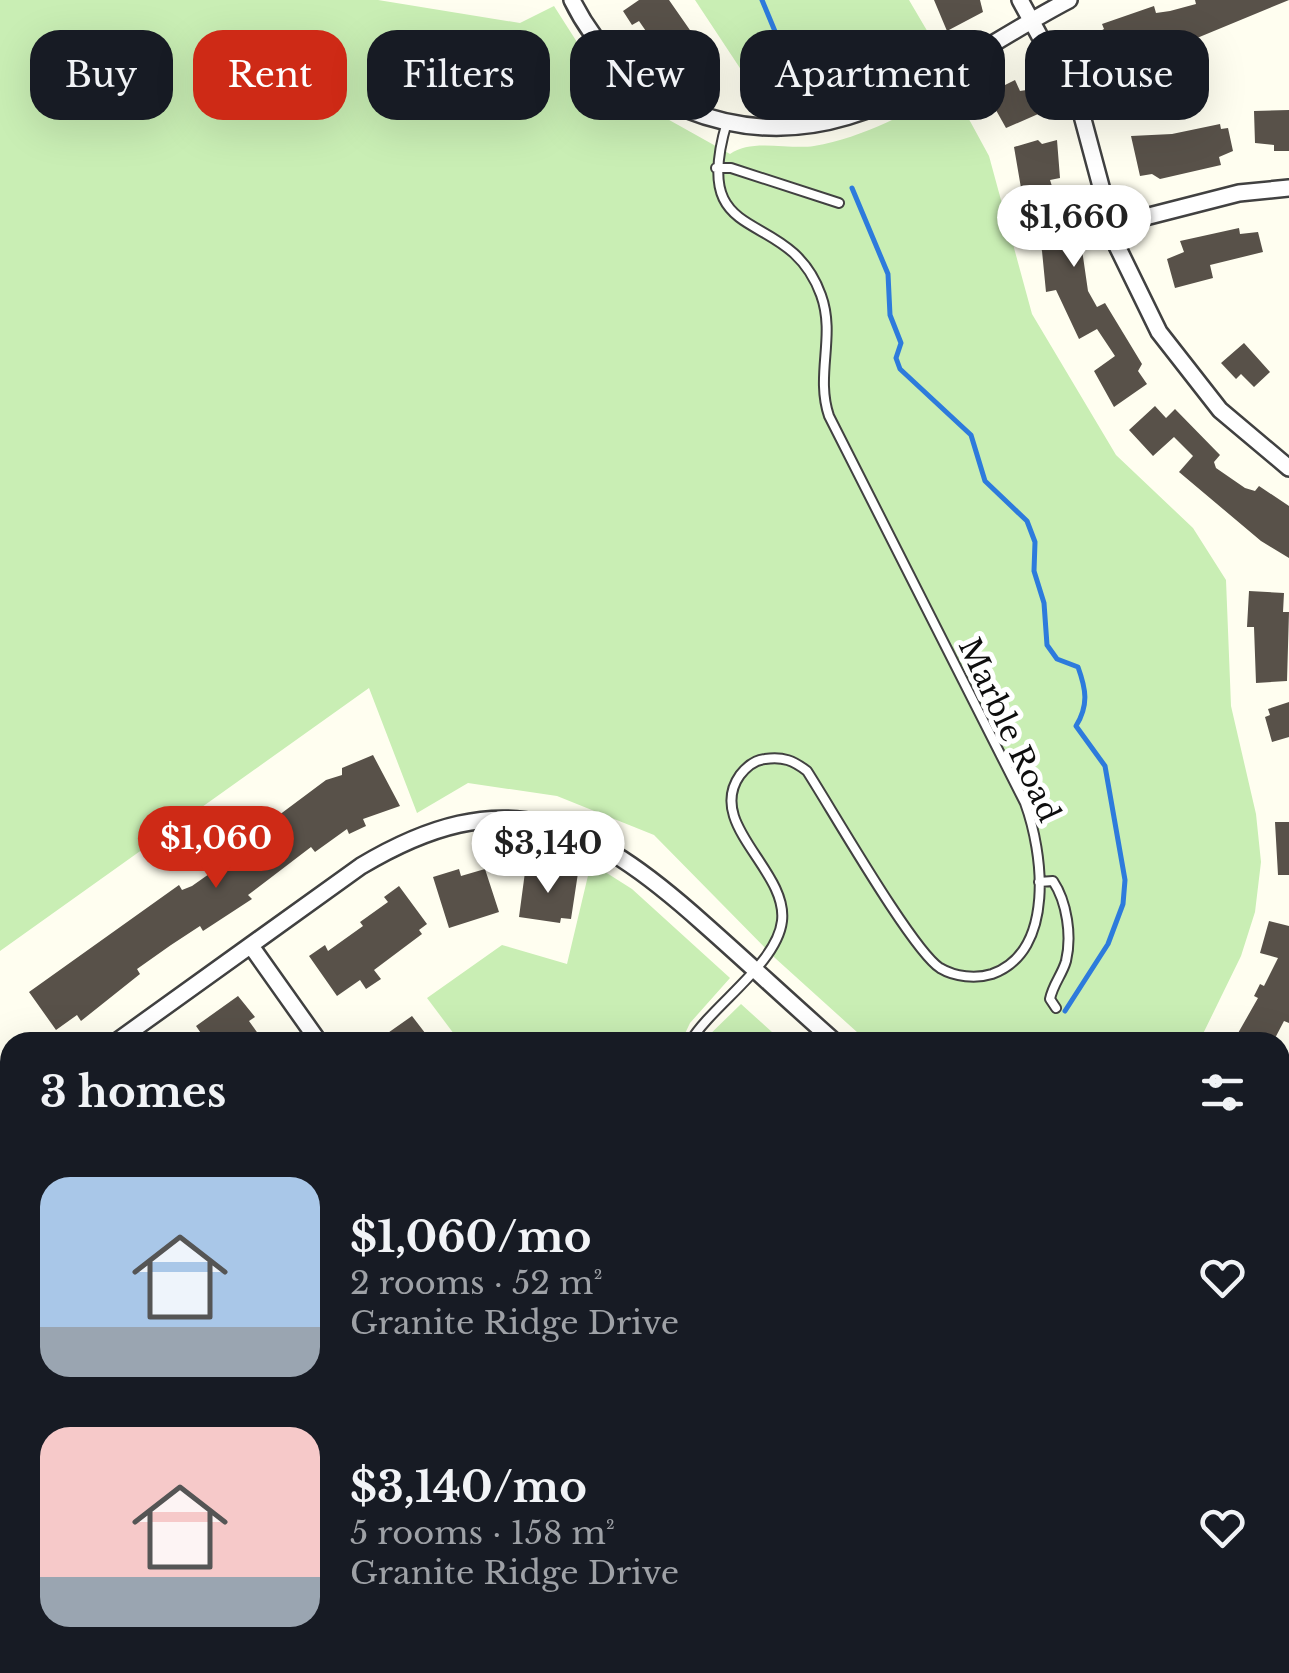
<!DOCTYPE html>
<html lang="en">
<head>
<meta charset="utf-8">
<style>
	body { margin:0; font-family:"Libre Baskerville",serif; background:#20242c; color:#f1f3f6; height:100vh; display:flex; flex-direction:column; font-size:38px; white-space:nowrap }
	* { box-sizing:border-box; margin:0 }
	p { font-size:32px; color:#9ea1a6 }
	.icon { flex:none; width:55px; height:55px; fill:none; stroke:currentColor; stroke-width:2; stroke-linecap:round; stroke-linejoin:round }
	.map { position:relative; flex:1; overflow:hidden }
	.drawer { position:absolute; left:0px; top:1032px; width:1290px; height:642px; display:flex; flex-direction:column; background:#171b24; border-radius:30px 30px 0 0; box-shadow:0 10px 40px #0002 }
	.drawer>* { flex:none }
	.top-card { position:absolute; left:30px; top:30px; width:1230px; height:90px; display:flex; gap:20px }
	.price { position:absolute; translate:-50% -85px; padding:0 22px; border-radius:35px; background:#fff; color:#222; font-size:32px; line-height:65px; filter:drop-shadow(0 2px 5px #0008) }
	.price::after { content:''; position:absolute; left:50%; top:60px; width:30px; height:22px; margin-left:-15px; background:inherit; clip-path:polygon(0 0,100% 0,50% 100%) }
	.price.current { background:#ce2a16; color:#fff }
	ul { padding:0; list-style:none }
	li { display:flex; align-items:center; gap:30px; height:250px; padding:0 40px }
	li span { display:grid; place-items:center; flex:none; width:280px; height:200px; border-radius:30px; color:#555 }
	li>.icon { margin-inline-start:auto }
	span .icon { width:120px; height:120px; fill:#fffc; stroke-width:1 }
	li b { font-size:42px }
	h2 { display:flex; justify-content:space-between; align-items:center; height:120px; padding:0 40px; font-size:42px }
	.chip { padding:0 35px; border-radius:30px; background:#171b24; box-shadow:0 10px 40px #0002; font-size:35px; line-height:90px }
	.chip.current { background:#ce2a16; color:#fff }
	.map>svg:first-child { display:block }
	.green { fill:#c9eeb4 }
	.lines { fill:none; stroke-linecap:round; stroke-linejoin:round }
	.stream { stroke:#2d7bdc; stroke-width:5 }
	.building { fill:#585149 }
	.lane-casing { stroke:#414141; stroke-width:12 }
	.street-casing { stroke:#414141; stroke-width:20 }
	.lane { stroke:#fff; stroke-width:8 }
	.street { stroke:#fff; stroke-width:15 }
	.labels { text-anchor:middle; stroke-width:10; stroke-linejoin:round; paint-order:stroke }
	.street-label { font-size:30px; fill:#0e0e0e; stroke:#fff }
</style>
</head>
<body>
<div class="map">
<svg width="1289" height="1673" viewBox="0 0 1289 1673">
	<rect width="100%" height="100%" fill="#fffef0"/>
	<path class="green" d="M 0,0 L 378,0 L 520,23 L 554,6 L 603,83 L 730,154 C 751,138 789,150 814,146 C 865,137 908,113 952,88 L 989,156 L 1032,314 L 1116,455 L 1193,528 L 1226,580 L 1231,706 L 1256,814 L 1261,862 L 1255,912 L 1241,956 L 1199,1042 L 868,1042 L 775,958 L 654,835 L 557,796 L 468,783 L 417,813 L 369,688 L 0,951 Z
		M 695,0 L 909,0 L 939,51 C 884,81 832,112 767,109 Z
		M 591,863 L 632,889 L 730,978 L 690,1023 L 681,1042 L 460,1042 L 427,998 L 502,945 L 567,964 Z
		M 741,1004 L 783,1042 L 702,1042 Z
		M 1289,1348 L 1289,1673 L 1226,1673 L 1227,1665 L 1280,1665 L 1280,1370 Z
		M 10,1620 L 10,1665 L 948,1665 L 953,1673 L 0,1673 L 0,1625 Z"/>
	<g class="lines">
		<path class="stream" d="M 762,0 L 784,53
			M 852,188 L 888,274 L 890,315 L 901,343 L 896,358 L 900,369 L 971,435 L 985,481 L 1027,521 L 1035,542 L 1034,571 L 1044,603 L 1047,645 L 1057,659 L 1078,667 C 1086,689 1089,705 1076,726 L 1105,766 L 1125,880 L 1123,904 L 1108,944 L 1065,1011"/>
	</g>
	<path class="building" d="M 639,0 L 669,0 L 692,33 L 699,40 L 704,37 L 715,55 L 712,59 L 693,72 L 682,61 L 675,66 L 653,35 L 650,37 L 639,21 L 632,25 L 623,11 Z
		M 934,0 L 980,0 L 983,12 L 947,31 Z
		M 1195,0 L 1289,0 L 1197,38 L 1165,44 L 1162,36 L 1128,46 L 1132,56 L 1098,68 L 1087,39 L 1104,29 L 1102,24 L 1154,6 L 1156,13 L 1170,11 L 1196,4 Z
		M 1015,80 L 1020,91 L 1033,89 L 1045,111 L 1006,128 L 987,94 Z
		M 1289,110 L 1289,151 L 1274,151 L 1274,145 L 1255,143 L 1254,111 Z
		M 1220,124 L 1221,129 L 1228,128 L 1233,151 L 1219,157 L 1221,165 L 1160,179 L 1152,174 L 1140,176 L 1131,136 L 1172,134 Z
		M 1038,140 L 1042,144 L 1057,140 L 1060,178 L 1050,180 L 1058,205 L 1063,212 L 1071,209 L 1080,236 L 1088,291 L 1097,307 L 1105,303 L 1142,364 L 1138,371 L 1147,384 L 1114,407 L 1094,371 L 1115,356 L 1097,329 L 1079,339 L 1056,290 L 1046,292 L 1042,251 L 1031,213 L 1036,211 L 1028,186 L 1021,188 L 1014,147 Z
		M 1239,228 L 1240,234 L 1258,232 L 1263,252 L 1210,265 L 1213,278 L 1175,288 L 1167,259 L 1184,252 L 1180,241 Z
		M 1244,343 L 1270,372 L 1254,387 L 1241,374 L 1236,379 L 1221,363 Z
		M 1155,406 L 1166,418 L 1175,409 L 1220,455 L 1214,462 L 1216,468 L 1245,488 L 1255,491 L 1259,486 L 1289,506 L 1289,558 L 1261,541 L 1179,472 L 1193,456 L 1174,437 L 1153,456 L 1129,430 Z
		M 1249,591 L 1284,593 L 1283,612 L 1289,612 L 1287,681 L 1256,683 L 1254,627 L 1247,627 Z
		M 1289,702 L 1289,737 L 1272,742 L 1265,717 L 1270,715 L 1268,709 Z
		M 373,755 L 400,806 L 363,819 L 366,826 L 349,834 L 347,829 L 315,852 L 311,847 L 248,895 L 252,899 L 203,931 L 200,926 L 171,945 L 137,969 L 140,974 L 81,1021 L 77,1015 L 56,1030 L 29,992 L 179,885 L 182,890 L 192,886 L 219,867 L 216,862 L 326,780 L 342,775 L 342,768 Z
		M 1275,822 L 1289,822 L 1289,875 L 1278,875 Z
		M 459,869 L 461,876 L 485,869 L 499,912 L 449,928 L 433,877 Z
		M 561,870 L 578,873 L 571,919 L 561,918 L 560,923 L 519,917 L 525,872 L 560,876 Z
		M 399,886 L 427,924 L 419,930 L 422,934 L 374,970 L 381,979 L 366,989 L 360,980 L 337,996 L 309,956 L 325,945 L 328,951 L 363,926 L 360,922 L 388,902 L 384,897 Z
		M 1269,921 L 1289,926 L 1289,1023 L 1284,1021 L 1273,1042 L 1233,1042 L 1258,998 L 1254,996 L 1260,984 L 1264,986 L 1278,958 L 1260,953 Z
		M 238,996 L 255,1017 L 249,1021 L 264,1042 L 207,1042 L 196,1026 Z
		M 412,1016 L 432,1042 L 375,1042 Z"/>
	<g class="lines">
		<g class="lane-casing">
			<path id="lane" d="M 716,168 L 731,168 L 839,203
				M 1039,882 L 1053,881 C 1067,902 1072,936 1066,961 C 1062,975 1053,984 1050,999 L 1056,1008
				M 690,1042 C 712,1005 777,964 782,921 C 788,870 705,824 740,775 C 747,766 755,760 765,759 C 783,756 794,761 807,771 C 831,808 912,950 940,968 C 955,977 976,979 992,974 C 1056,951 1043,852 1025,803 L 829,416 C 815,375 836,336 821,295 C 788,203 688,252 727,122
				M 0,1482 L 10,1496"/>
		</g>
		<g class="street-casing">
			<path id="street" d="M 572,0 C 595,47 636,89 685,109 C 837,170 942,66 1069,0
				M 1020,0 L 1081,112 L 1117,246 L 1159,332 L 1220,410 L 1289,468
				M 1110,226 L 1239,193 L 1289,188
				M 251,946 L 319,1042
				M 116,1042 L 361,866 C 505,780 588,820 704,924 C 748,963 791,1003 835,1042
				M 1280,1117 L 1289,1099
				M 0,1125 L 10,1118
				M 0,1406 L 10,1399
				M 1125,1673 L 1126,1665"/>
		</g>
		<use href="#lane" class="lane"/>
		<use href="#street" class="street"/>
	</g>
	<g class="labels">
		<g class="street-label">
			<text transform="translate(1009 730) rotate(65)" y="10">Marble Road</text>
		</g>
	</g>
</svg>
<b class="price" style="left:1074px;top:270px">$1,660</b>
<b class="price current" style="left:216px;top:891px">$1,060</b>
<b class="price" style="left:548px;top:896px">$3,140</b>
<div class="top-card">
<a class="chip">Buy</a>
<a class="chip current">Rent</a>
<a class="chip">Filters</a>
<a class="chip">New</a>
<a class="chip">Apartment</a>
<a class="chip">House</a>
</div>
<section class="drawer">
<h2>3 homes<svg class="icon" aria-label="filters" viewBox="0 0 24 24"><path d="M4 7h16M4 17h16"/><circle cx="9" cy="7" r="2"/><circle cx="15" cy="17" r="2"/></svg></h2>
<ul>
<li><span style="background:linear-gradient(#a9c7e8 75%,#9aa5b1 0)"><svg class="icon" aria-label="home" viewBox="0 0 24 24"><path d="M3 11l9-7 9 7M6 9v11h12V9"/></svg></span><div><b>$1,060/mo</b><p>2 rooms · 52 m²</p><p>Granite Ridge Drive</p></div><svg class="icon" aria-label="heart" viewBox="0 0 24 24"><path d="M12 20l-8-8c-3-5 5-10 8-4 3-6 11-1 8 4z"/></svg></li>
<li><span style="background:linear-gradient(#f6c9c9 75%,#9aa5b1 0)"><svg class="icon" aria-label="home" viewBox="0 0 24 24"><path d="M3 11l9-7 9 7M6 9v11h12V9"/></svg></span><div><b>$3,140/mo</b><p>5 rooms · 158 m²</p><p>Granite Ridge Drive</p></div><svg class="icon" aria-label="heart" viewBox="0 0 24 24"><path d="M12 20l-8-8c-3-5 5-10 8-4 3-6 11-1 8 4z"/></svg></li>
</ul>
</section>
</div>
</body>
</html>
